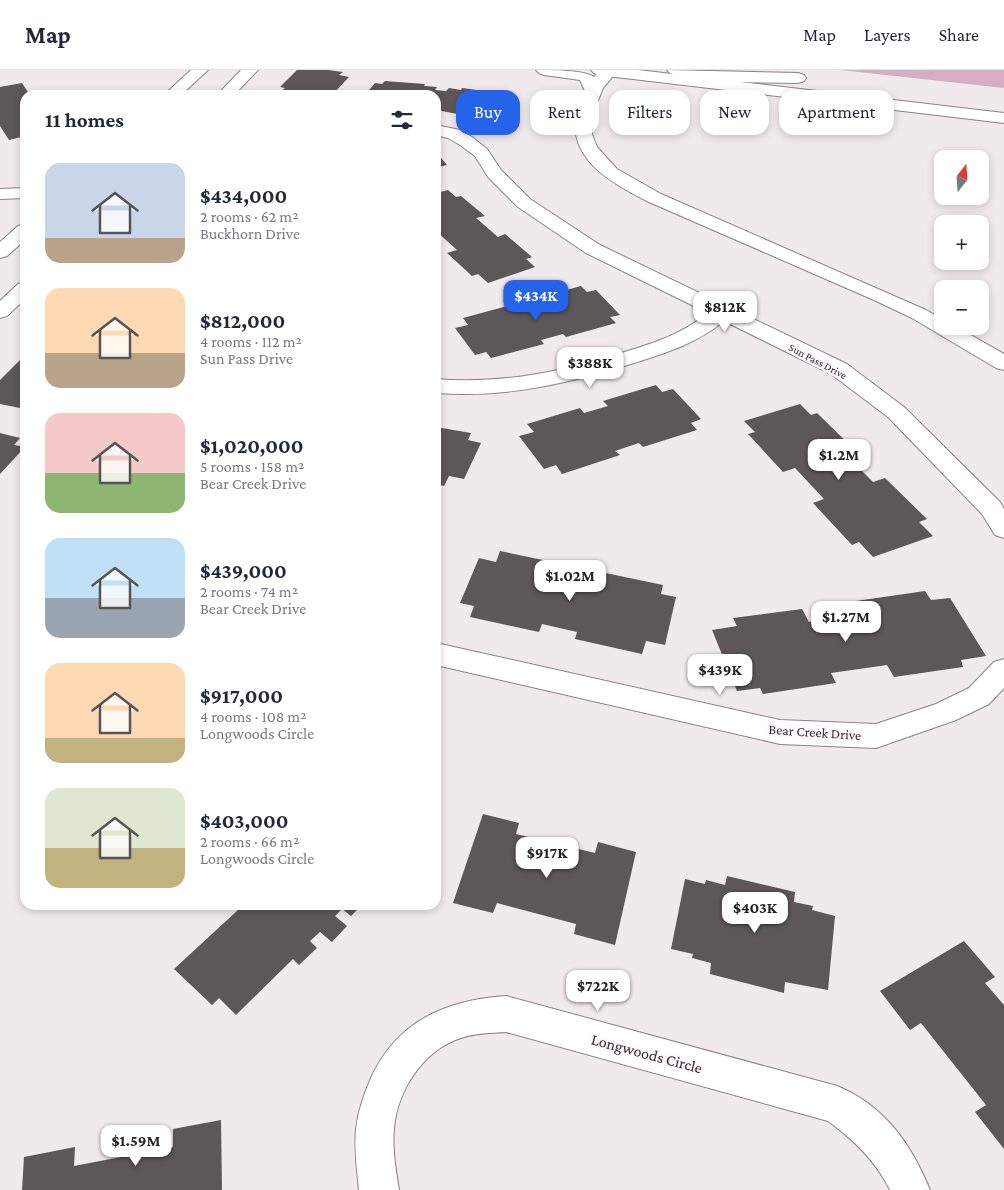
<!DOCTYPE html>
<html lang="en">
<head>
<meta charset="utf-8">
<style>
	body { margin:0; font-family:"Crimson Pro",serif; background:#f6f6f7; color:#1f2937; height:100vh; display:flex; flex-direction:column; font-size:19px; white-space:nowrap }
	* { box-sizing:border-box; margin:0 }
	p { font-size:16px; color:#747a83 }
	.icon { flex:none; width:28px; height:28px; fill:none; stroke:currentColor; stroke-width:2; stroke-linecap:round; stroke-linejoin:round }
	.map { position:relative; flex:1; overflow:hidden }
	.panel { position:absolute; left:20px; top:20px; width:421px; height:820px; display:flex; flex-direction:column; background:#fff; border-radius:15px; box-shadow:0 2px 8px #0003 }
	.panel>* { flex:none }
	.guide { position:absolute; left:456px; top:20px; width:472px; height:45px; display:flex; gap:10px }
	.needle { width:32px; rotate:17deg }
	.fabs { position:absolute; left:934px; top:80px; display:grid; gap:10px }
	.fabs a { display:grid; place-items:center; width:55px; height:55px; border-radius:10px; background:#fff; box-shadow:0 2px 8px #0003; font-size:25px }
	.price { position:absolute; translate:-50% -42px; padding:0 11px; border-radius:10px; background:#fff; color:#222; font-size:16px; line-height:32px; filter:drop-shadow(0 1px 2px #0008) }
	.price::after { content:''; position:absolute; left:50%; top:30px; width:15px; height:11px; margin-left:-8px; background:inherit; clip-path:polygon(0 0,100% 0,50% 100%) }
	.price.on { background:#2563eb; color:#fff }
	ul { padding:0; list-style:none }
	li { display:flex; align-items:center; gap:15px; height:125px; padding:0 25px }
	li span { display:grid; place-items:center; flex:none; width:140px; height:100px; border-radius:15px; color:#555 }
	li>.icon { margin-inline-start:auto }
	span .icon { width:60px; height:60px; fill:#fffc; stroke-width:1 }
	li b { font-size:21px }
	h2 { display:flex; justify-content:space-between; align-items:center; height:60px; padding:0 25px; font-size:21px }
	.tag { padding:0 18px; border-radius:15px; background:#fff; box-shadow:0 2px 8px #0003; font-size:18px; line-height:45px }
	.tag.on { background:#2563eb; color:#fff }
	header { display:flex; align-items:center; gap:30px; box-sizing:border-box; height:70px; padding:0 25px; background:#fff; border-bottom:1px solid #e0e1e3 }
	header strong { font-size:24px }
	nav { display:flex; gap:28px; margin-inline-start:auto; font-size:18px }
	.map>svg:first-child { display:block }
	.green { fill:#d6aec4 }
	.building { fill:#5d575a }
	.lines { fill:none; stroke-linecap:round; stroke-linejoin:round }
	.minor-casing { stroke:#898286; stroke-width:2 }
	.primary-casing { stroke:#898286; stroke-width:2 }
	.motorway-casing { stroke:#898286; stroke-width:2 }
	.minor { fill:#fff; fill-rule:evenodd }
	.primary { fill:#fff; fill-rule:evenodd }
	.motorway { fill:#fff; fill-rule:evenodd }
	.labels { text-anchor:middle; stroke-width:5; stroke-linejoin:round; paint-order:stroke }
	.far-street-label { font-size:11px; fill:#302e2f; stroke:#fef7fb }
	.street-label { font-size:14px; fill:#302e2f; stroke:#fef7fb }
	.near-street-label { font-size:16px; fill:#302e2f; stroke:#fef7fb }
</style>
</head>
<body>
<header>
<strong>Map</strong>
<nav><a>Map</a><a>Layers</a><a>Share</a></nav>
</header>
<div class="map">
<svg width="1004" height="1120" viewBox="0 0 1004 1120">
	<rect width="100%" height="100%" fill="#f1eaed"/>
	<path class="green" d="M 840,0 L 1004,0 L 1004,18 Z"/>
	<path class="building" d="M 297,0 L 328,0 L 343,2 L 339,5 L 349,7 L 332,25 L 277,25 L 285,18 L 280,17 Z
		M 385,11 L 425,14 L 424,16 L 437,17 L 435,20 L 446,21 L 449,18 L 461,20 L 462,18 L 492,22 L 503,25 L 501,28 L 508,29 L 497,45 L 490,44 L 488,47 L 474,47 L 436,40 L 436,25 L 365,25 L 375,13 L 382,14 Z
		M 22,13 L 30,25 L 25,25 L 25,66 L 9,70 L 0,56 L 0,17 Z
		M 436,82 L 447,95 L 439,97 L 441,99 L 436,100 Z
		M 448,120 L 456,127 L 461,126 L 485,146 L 476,148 L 498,167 L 505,164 L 532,187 L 526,189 L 535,197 L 488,213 L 478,204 L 472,206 L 447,183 L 457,180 L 436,161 L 436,123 Z
		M 581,216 L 587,222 L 596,220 L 620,245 L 610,247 L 616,253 L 566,267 L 563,264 L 541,270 L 544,274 L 491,288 L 486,282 L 475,285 L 455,258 L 468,255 L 463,248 L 511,235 L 515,239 L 536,234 L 533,229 Z
		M 22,288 L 25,289 L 25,339 L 0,334 L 0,310 Z
		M 656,315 L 662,322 L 673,319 L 701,349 L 691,353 L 697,360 L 643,377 L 639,373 L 615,381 L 620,385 L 562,404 L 556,395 L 544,399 L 519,366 L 534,362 L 527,354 L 580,338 L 584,343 L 608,336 L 603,331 Z
		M 800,334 L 811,345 L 817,343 L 854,379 L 843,382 L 873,412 L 885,408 L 927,449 L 919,452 L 933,466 L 873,487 L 859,472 L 852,475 L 813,433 L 824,429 L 795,398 L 783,402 L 748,364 L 755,362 L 744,351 Z
		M 436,357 L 471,363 L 468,370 L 481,373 L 464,409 L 449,406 L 444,416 L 436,414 Z
		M 0,363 L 20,368 L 14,375 L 25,377 L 0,404 Z
		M 500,481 L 567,495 L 565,501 L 594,507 L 596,501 L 663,515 L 661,524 L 676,527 L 665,575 L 646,571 L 642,584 L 575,569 L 577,562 L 542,554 L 539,562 L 470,547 L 474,536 L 460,533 L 479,488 L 496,492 Z
		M 925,521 L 931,530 L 950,528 L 986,586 L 961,590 L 963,597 L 894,607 L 887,595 L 831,603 L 836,613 L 763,624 L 760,618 L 737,621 L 712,560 L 737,556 L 733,548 L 802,539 L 809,552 L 863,544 L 856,531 Z
		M 483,744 L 519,753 L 516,764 L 595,783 L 598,772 L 636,782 L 615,875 L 574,864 L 576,854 L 497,833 L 493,843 L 453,833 Z
		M 727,806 L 795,822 L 794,832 L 813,836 L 812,840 L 835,846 L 828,920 L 785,912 L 784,923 L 710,904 L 711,893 L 692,888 L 693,884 L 671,879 L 685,809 L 705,814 L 706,810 L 725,815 Z
		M 232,835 L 362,835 L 351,846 L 342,839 L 335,846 L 347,856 L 332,872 L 320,862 L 310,871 L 317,878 L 299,895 L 293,889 L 236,945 L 219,928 L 212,935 L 174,899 L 238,840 Z
		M 964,871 L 995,907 L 985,913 L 1004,935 L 1004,1079 L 975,1042 L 986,1035 L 921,953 L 910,960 L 880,921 Z
		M 221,1050 L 222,1120 L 22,1120 L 24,1087 L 75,1077 L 74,1096 L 173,1077 L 173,1059 Z"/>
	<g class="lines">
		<g class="minor-casing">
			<path id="minor" d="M 191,0 L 208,0 L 181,25 L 164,25 Z
				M 241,0 L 258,0 L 234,25 L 217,25 Z
				M 436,55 L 460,60 L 472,67 L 487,79 L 501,100 L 530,129 L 600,175 L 847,294 L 904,337 L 1000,432 L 1004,439 L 1004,468 L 995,465 L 982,444 L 888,347 L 831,304 L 724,251 C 696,274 665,283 631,294 C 565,314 506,328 436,323 L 436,309 C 500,314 557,303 618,284 C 651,274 681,265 708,243 L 586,183 L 518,137 L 488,107 L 475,86 L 460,75 L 448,68 L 436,65 Z
				M 25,118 L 25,128 L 0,129 L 0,119 Z
				M 25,154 L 25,170 L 7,186 L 0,188 L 0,172 L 18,156 Z
				M 25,212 L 25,229 L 7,246 L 0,248 L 0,231 L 18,214 Z
				M 436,573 L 780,650 L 876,654 L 936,634 L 969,618 L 994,592 L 1004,589 L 1004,618 L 989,634 L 956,650 L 876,678 L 780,674 L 436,595 Z
				M 506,926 L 837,1016 C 885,1036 911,1074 930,1120 L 890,1120 C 876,1091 854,1070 828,1051 L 506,962 C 491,963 475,963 461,968 C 423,980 397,1021 394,1059 C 392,1079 396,1100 399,1120 L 359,1120 C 357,1100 354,1079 356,1059 C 358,1042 364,1024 371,1008 C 397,951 446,930 506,926 Z"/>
		</g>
		<g class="primary-casing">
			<path id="primary" d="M 591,0 L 638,0 L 1004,43 L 1004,53 L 599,5 L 594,3 Z"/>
		</g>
		<g class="motorway-casing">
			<path id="motorway" d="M 536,0 C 550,0 586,0 594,7 L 600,0 L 618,0 L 603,18 L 591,48 L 592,64 L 597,77 L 617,99 L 661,124 L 926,240 L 942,249 L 942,256 L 955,256 L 1004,284 L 1004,300 L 996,298 L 912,248 L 874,230 L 649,132 C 602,109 554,79 585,21 L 580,10 L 544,5 L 539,3 Z
				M 667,0 L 798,3 L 804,5 L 806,8 L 804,11 L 798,13 L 731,12 L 675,5 L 670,3 Z"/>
		</g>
		<use href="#minor" class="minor"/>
		<use href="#primary" class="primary"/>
		<use href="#motorway" class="motorway"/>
	</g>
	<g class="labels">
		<g class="far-street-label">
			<text transform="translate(818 291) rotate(28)" y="4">Sun Pass Drive</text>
		</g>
		<g class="street-label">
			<text transform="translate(815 662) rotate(4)" y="5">Bear Creek Drive</text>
		</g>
		<g class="near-street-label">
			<text transform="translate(647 983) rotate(15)" y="6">Longwoods Circle</text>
		</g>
	</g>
</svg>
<div class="fabs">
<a><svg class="needle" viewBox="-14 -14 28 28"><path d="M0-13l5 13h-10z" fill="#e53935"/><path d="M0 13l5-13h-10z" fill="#747a83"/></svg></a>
<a>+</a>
<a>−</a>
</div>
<b class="price on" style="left:536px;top:252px">$434K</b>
<b class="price" style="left:725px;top:263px">$812K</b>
<b class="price" style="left:590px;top:319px">$388K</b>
<b class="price" style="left:839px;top:411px">$1.2M</b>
<b class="price" style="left:570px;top:532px">$1.02M</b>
<b class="price" style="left:846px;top:573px">$1.27M</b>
<b class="price" style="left:720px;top:626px">$439K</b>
<b class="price" style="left:547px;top:809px">$917K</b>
<b class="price" style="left:755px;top:864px">$403K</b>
<b class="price" style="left:598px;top:942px">$722K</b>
<b class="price" style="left:136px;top:1097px">$1.59M</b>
<div class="guide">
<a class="tag on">Buy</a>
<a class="tag">Rent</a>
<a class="tag">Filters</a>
<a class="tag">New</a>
<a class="tag">Apartment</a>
</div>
<section class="panel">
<h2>11 homes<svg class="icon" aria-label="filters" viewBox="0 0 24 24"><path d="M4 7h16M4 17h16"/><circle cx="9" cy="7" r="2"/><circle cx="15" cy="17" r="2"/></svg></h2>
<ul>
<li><span style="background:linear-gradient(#c9d6e8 75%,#b9a48a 0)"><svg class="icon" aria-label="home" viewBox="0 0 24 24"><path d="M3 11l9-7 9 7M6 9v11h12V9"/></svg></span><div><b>$434,000</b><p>2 rooms · 62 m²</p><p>Buckhorn Drive</p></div></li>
<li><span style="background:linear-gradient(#ffd9b3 65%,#b9a48a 0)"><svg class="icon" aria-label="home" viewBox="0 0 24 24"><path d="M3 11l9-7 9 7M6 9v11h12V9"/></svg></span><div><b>$812,000</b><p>4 rooms · 112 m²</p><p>Sun Pass Drive</p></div></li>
<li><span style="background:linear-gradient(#f6c9c9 60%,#8fb573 0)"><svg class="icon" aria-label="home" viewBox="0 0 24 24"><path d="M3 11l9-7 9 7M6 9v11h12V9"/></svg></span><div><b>$1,020,000</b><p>5 rooms · 158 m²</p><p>Bear Creek Drive</p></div></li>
<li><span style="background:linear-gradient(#bfe0f5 60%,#9aa5b1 0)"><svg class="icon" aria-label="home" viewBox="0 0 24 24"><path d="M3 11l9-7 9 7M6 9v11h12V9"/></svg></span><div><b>$439,000</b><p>2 rooms · 74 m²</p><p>Bear Creek Drive</p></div></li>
<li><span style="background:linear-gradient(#ffd9b3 75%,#c2b280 0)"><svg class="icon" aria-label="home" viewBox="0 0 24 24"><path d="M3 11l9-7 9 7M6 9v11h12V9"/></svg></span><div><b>$917,000</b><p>4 rooms · 108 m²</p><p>Longwoods Circle</p></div></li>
<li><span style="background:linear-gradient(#dfe7d0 60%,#c2b280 0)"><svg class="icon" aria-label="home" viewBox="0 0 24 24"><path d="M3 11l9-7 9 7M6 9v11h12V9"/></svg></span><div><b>$403,000</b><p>2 rooms · 66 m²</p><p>Longwoods Circle</p></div></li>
</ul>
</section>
</div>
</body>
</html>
